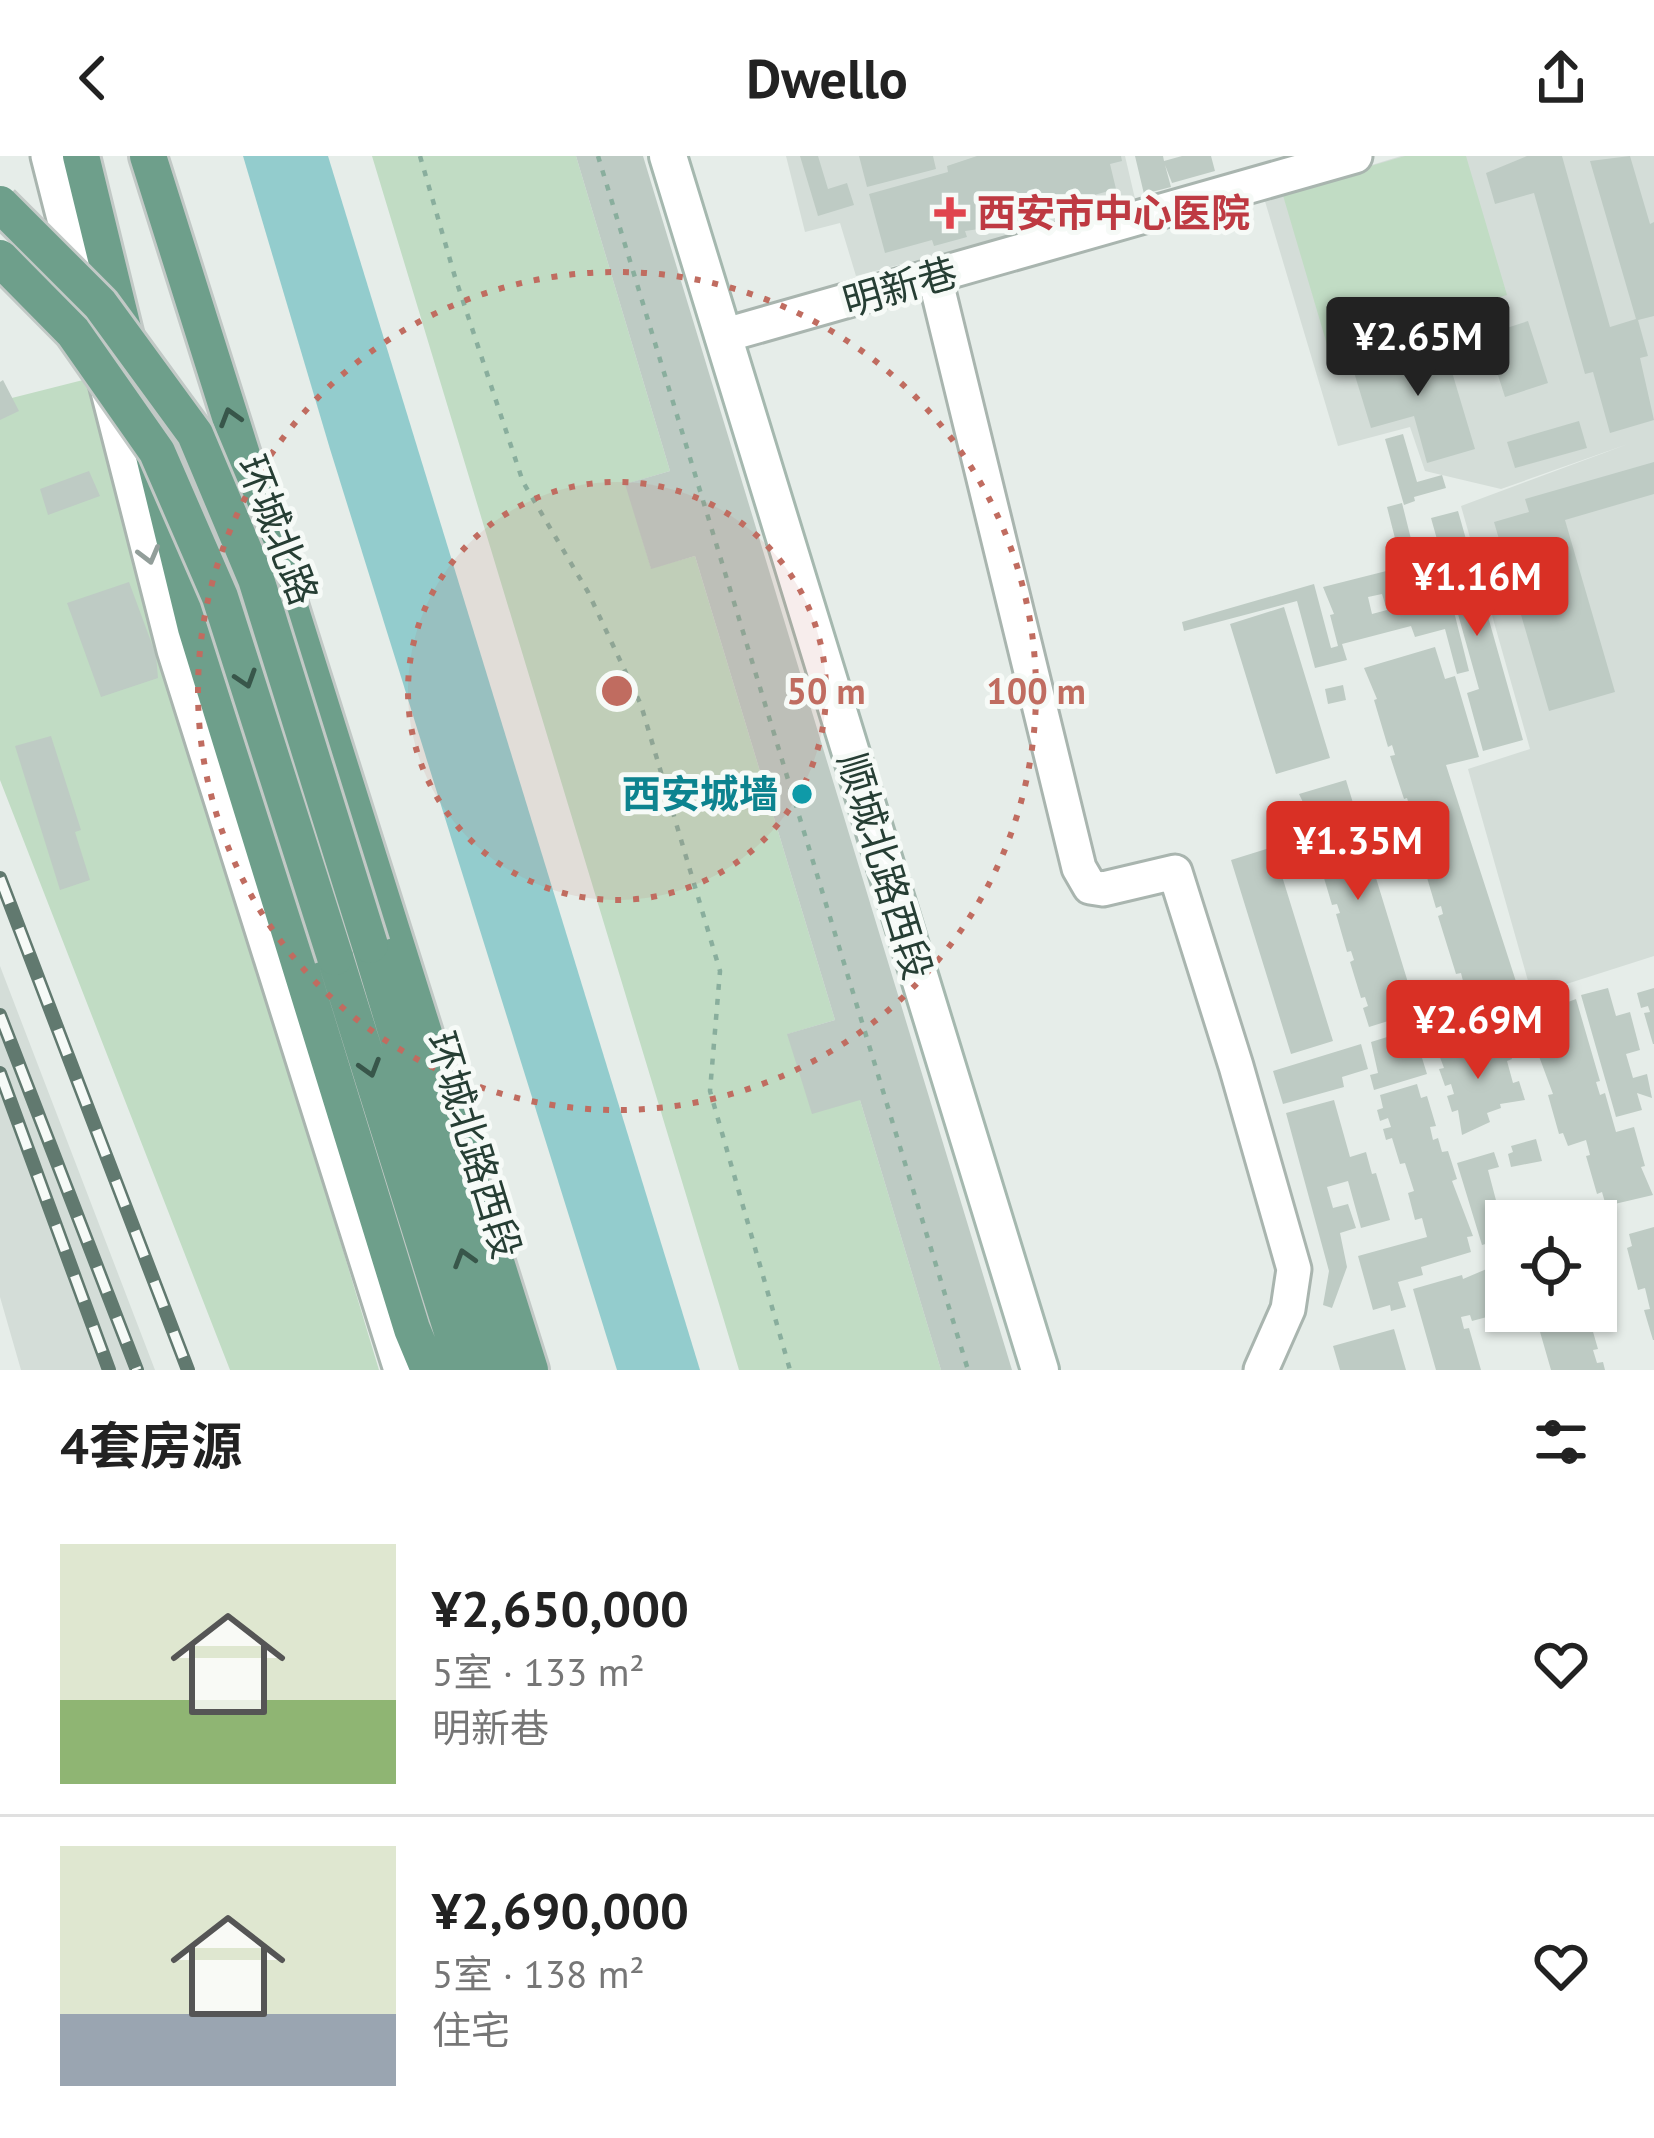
<!DOCTYPE html>
<html lang="zh">
<head>
<meta charset="utf-8">
<style>
	body { margin:0; font-family:"PT Sans","Noto Sans SC",sans-serif; background:#f6f6f6; color:#222; height:100vh; display:flex; flex-direction:column; font-size:45px; white-space:nowrap }
	* { box-sizing:border-box; margin:0 }
	p { font-size:39px; color:#767676 }
	.icon { flex:none; width:66px; height:66px; fill:none; stroke:currentColor; stroke-width:2; stroke-linecap:round; stroke-linejoin:round }
	.map { position:relative; height:1214px; overflow:hidden }
	.drawer { display:flex; flex-direction:column; background:#fff; flex:1 }
	.drawer>* { flex:none }
	.tools { position:absolute; left:1485px; top:1044px; display:grid; gap:24px }
	.tools a { display:grid; place-items:center; width:132px; height:132px; border-radius:0px; background:#fff; box-shadow:0 3px 9px #0004; font-size:60px }
	.price { position:absolute; translate:-50% -102px; padding:0 27px; border-radius:12px; background:#d93025; color:#fff; font-size:39px; line-height:78px; filter:drop-shadow(0 3px 6px #0008) }
	.price::after { content:''; position:absolute; left:50%; top:72px; width:36px; height:27px; margin-left:-18px; background:inherit; clip-path:polygon(0 0,100% 0,50% 100%) }
	.price.selected { background:#222; color:#fff }
	ul { padding:0; list-style:none }
	li { display:flex; align-items:center; gap:36px; height:300px; padding:0 60px }
	li+li { border-top:3px solid #e0e0e0 }
	li span { display:grid; place-items:center; flex:none; width:336px; height:240px; border-radius:0px; color:#555 }
	li>.icon { margin-inline-start:auto }
	span .icon { width:144px; height:144px; fill:#fffc; stroke-width:1 }
	li b { font-size:51px }
	h2 { display:flex; justify-content:space-between; align-items:center; height:144px; padding:0 60px; font-size:51px }
	header { display:flex; justify-content:space-between; align-items:center; height:156px; padding:0 60px; background:#fff; font-size:54px; font-weight:800 }
	.map>svg:first-child { display:block }
	.built { fill:#d4ddd8 }
	.green { fill:#c1dcc4 }
	.water { fill:#93cccd }
	.building { fill:#becbc4; fill-rule:evenodd }
	.lines { fill:none; stroke-linecap:round; stroke-linejoin:round }
	.street-casing { stroke:#a9b5af; stroke-width:39 }
	.secondary-casing { stroke:#a5b8af; stroke-width:42 }
	.primary-casing { stroke:#c2c9c6; stroke-width:42 }
	.path { stroke:#89ae9d; stroke-width:4.5; stroke-dasharray:6 9; stroke-linecap:butt }
	.street { stroke:#fff; stroke-width:33 }
	.secondary { stroke:#fff; stroke-width:36 }
	.primary { stroke:#6e9f8b; stroke-width:36 }
	.rail-casing { stroke:#61796f; stroke-width:14 }
	.rail { stroke:#f6faf7; stroke-width:9; stroke-dasharray:27; stroke-linecap:butt }
	.primary-bridge-casing { stroke:#c2c9c6; stroke-width:42; stroke-linecap:butt }
	.primary-bridge { stroke:#6e9f8b; stroke-width:36 }
	.oneway { stroke:#38564a }
	.oneway2 { stroke:#929e9a }
	.ring { fill:none; stroke:#c06c60; stroke-width:6; stroke-dasharray:6 12 }
	.health-dot { fill:#e0444e; stroke:#f6faf7; stroke-width:4.5 }
	.culture-dot { fill:#0f9aa8; stroke:#f6faf7; stroke-width:4.5 }
	.labels { text-anchor:middle; stroke-width:10; stroke-linejoin:round; paint-order:stroke }
	.health-label { font-size:39px; font-weight:bold; fill:#be3a42; stroke:#f6faf7; text-anchor:start }
	.street-label { font-size:39px; fill:#263e34; stroke:#f6faf7 }
	.culture-label { font-size:39px; font-weight:bold; fill:#0d838f; stroke:#f6faf7; text-anchor:end }
	.centre { fill:#c06c60; stroke:#f6faf7; stroke-width:6 }
	.ring-label { font-size:36px; text-anchor:middle; font-weight:bold; fill:#c06c60; stroke:#f6faf7; stroke-width:10; stroke-linejoin:round; paint-order:stroke }
</style>
</head>
<body>
<header><svg class="icon" aria-label="back" viewBox="0 0 24 24"><path d="M15 5l-7 7 7 7"/></svg>Dwello<svg class="icon" aria-label="share" viewBox="0 0 24 24"><path d="M12 15V3M7 8l5-5 5 5M5 13v7h14v-7"/></svg></header>
<div class="map">
<svg width="1654" height="1214" viewBox="0 0 1654 1214">
	<rect width="100%" height="100%" fill="#e6ede9"/>
	<path class="built" d="M 786,0 L 1125,0 L 1136,47 L 856,120 L 840,67 L 805,76 Z
		M 1401,0 L 1654,0 L 1654,800 L 1532,839 L 1468,613 L 1530,593 L 1461,350 L 1628,288 L 1501,333 L 1425,315 L 1410,271 L 1338,290 L 1264,42 Z
		M 0,810 L 155,1214 L 21,1214 L 0,1141 Z"/>
	<path class="green" d="M 372,0 L 576,0 L 670,315 L 626,328 L 651,412 L 695,400 L 835,864 L 788,878 L 860,944 L 941,1214 L 739,1214 Z
		M 1405,0 L 1466,0 L 1507,139 L 1328,192 L 1282,36 Z
		M 87,223 L 167,509 L 379,1214 L 230,1214 L 0,624 L 0,245 Z"/>
	<path class="water" d="M 243,0 L 328,0 L 700,1214 L 617,1214 L 330,293 Z"/>
	<path class="building" d="M 576,0 L 643,0 L 1012,1214 L 941,1214 L 860,944 L 812,958 L 787,878 L 835,864 L 695,400 L 651,413 L 625,328 L 670,315 Z
		M 800,0 L 818,0 L 828,33 L 847,27 L 854,49 L 818,60 Z
		M 859,0 L 933,0 L 936,13 L 867,31 Z
		M 977,0 L 1121,0 L 1122,5 L 1110,8 L 1116,33 L 1007,63 L 1008,69 L 965,75 L 967,81 L 934,90 L 932,84 L 885,97 L 869,38 L 948,16 L 947,10 Z
		M 1135,0 L 1163,0 L 1164,5 L 1182,0 L 1211,0 L 1215,15 L 1172,27 L 1165,9 L 1171,31 L 1144,38 Z
		M 1527,0 L 1562,0 L 1610,171 L 1636,163 L 1590,5 L 1630,0 L 1650,68 L 1654,66 L 1654,160 L 1638,164 L 1648,200 L 1640,202 L 1654,264 L 1610,277 L 1593,216 L 1585,218 L 1534,37 L 1495,48 L 1486,17 Z
		M 1528,165 L 1548,227 L 1505,241 L 1485,179 Z
		M 1443,186 L 1475,293 L 1427,307 L 1414,260 L 1371,272 L 1353,213 Z
		M 3,224 L 19,255 L 0,264 L 0,226 Z
		M 1579,265 L 1587,292 L 1515,312 L 1507,286 Z
		M 1403,278 L 1417,326 L 1442,319 L 1446,332 L 1414,341 L 1415,345 L 1404,349 L 1385,283 Z
		M 1654,306 L 1654,338 L 1565,364 L 1615,536 L 1549,555 L 1494,366 L 1529,356 L 1525,343 Z
		M 89,315 L 100,340 L 48,359 L 40,333 Z
		M 1402,347 L 1412,387 L 1397,390 L 1387,351 Z
		M 1458,355 L 1523,584 L 1483,595 L 1467,537 L 1479,533 L 1431,362 Z
		M 1422,406 L 1423,434 L 1430,433 L 1427,422 L 1435,420 L 1438,429 L 1447,428 L 1469,515 L 1457,518 L 1445,473 L 1415,481 L 1411,470 L 1342,488 L 1347,504 L 1315,512 L 1297,445 L 1184,475 L 1182,466 L 1314,428 L 1331,492 L 1338,490 L 1330,459 L 1334,458 L 1323,431 ZM 1382,438 L 1387,454 L 1372,458 L 1368,441 Z
		M 129,426 L 156,499 L 158,522 L 101,541 L 67,447 Z
		M 1284,451 L 1330,602 L 1276,618 L 1230,468 Z
		M 1435,491 L 1445,523 L 1455,520 L 1479,601 L 1446,609 L 1521,841 L 1468,856 L 1459,827 L 1463,825 L 1461,817 L 1456,818 L 1438,760 L 1443,758 L 1441,750 L 1436,752 L 1407,654 L 1410,652 L 1407,642 L 1404,643 L 1390,600 L 1395,599 L 1392,589 L 1388,591 L 1374,544 L 1377,543 L 1364,512 Z
		M 1343,529 L 1346,544 L 1328,548 L 1325,533 Z
		M 51,580 L 81,674 L 75,676 L 90,724 L 60,734 L 15,590 Z
		M 1346,624 L 1417,856 L 1369,871 L 1363,852 L 1368,850 L 1365,841 L 1361,842 L 1350,806 L 1354,804 L 1351,795 L 1347,796 L 1336,758 L 1340,757 L 1337,748 L 1332,749 L 1321,712 L 1326,711 L 1323,702 L 1318,704 L 1306,667 L 1312,665 L 1299,638 Z
		M 1273,691 L 1333,885 L 1291,898 L 1231,704 Z
		M 1608,832 L 1616,860 L 1630,856 L 1640,894 L 1626,898 L 1633,922 L 1647,918 L 1652,942 L 1637,937 L 1642,954 L 1616,961 L 1581,839 Z
		M 1654,832 L 1654,888 L 1653,888 L 1644,857 L 1650,856 L 1648,850 L 1641,852 L 1637,837 Z
		M 1576,843 L 1600,925 L 1596,926 L 1600,939 L 1605,937 L 1616,976 L 1634,971 L 1645,1010 L 1641,1011 L 1653,1039 L 1606,1050 L 1602,1036 L 1597,1038 L 1586,1000 L 1590,999 L 1586,984 L 1568,990 L 1563,977 L 1559,978 L 1548,939 L 1553,938 L 1530,876 L 1535,875 L 1530,861 L 1569,849 L 1568,846 Z
		M 1413,873 L 1427,918 L 1374,934 L 1370,919 L 1378,917 L 1371,886 Z
		M 1451,884 L 1452,890 L 1466,886 L 1469,895 L 1484,891 L 1485,896 L 1508,887 L 1512,903 L 1507,905 L 1513,927 L 1519,925 L 1525,944 L 1500,948 L 1501,952 L 1487,957 L 1490,966 L 1462,979 L 1458,954 L 1452,956 L 1447,940 L 1454,938 L 1451,928 L 1445,930 L 1439,913 L 1444,912 L 1435,888 Z
		M 1361,888 L 1368,913 L 1342,921 L 1344,931 L 1283,948 L 1273,915 Z
		M 1417,928 L 1421,942 L 1427,940 L 1436,970 L 1430,971 L 1433,984 L 1438,982 L 1442,996 L 1448,995 L 1457,1023 L 1452,1025 L 1473,1080 L 1467,1081 L 1471,1096 L 1421,1111 L 1423,1119 L 1398,1126 L 1406,1151 L 1391,1155 L 1390,1149 L 1373,1154 L 1358,1100 L 1427,1081 L 1422,1062 L 1415,1064 L 1408,1037 L 1414,1035 L 1405,1007 L 1400,1008 L 1392,982 L 1386,984 L 1383,973 L 1391,971 L 1388,962 L 1380,965 L 1377,954 L 1383,952 L 1380,939 Z
		M 1334,944 L 1350,1001 L 1366,996 L 1372,1018 L 1376,1017 L 1390,1064 L 1361,1072 L 1348,1025 L 1327,1031 L 1333,1052 L 1348,1048 L 1356,1072 L 1340,1077 L 1347,1111 L 1332,1152 L 1323,1149 L 1329,1115 L 1286,957 Z
		M 1536,983 L 1542,1005 L 1511,1011 L 1508,998 L 1513,996 L 1511,990 Z
		M 1494,996 L 1499,1011 L 1488,1014 L 1506,1082 L 1482,1089 L 1457,1007 Z
		M 1654,1071 L 1654,1184 L 1653,1184 L 1644,1154 L 1650,1153 L 1645,1132 L 1638,1134 L 1627,1092 L 1632,1090 L 1629,1078 Z
		M 1489,1112 L 1502,1157 L 1472,1165 L 1470,1159 L 1461,1161 L 1464,1173 L 1469,1172 L 1481,1214 L 1436,1214 L 1413,1133 L 1462,1119 L 1463,1123 Z
		M 1534,1155 L 1581,1155 L 1583,1164 L 1589,1162 L 1598,1193 L 1593,1194 L 1597,1207 L 1603,1206 L 1605,1214 L 1551,1214 Z
		M 1394,1173 L 1406,1214 L 1340,1214 L 1333,1190 Z"/>
	<g class="lines">
		<g class="street-casing">
			<path id="street" d="M 48,0 L 174,494 L 401,1214
				M 935,122 L 1079,712 L 1090,731 L 1103,733 L 1175,716 L 1236,910 L 1294,1113 L 1288,1153 L 1261,1214
				M 722,180 L 1355,0"/>
		</g>
		<g class="secondary-casing">
			<path id="secondary" d="M 668,0 L 1040,1214"/>
		</g>
		<g class="primary-casing">
			<path id="primary" d="M 81,0 L 196,472 L 412,1173 L 429,1214
				M 148,0 L 530,1214
				M 371,792 L 498,1214
				M 335,801 L 464,1214"/>
		</g>
		<path class="path" d="M 420,0 L 455,121 L 523,326 L 588,436 L 641,549 L 720,815 L 710,935 L 790,1214
			M 598,0 L 968,1214"/>
		<use href="#street" class="street"/>
		<use href="#secondary" class="secondary"/>
		<use href="#primary" class="primary"/>
		<g class="rail-casing">
			<path id="rail" d="M 0,722 L 188,1214
				M 0,859 L 137,1214
				M 0,917 L 109,1214"/>
		</g>
		<use href="#rail" class="rail"/>
		<g class="primary-bridge-casing">
			<path id="primary-bridge" d="M 0,48 L 100,148 L 195,278 L 256,423 L 370,789
				M 0,102 L 73,176 L 157,296 L 220,441 L 335,801"/>
		</g>
		<use href="#primary-bridge" class="primary-bridge"/>
	</g>
	<defs><path id="oneway-chevron" d="M-2-3.5L2.5 0L-2 3.5" fill="none" stroke-width="1.6" stroke-linecap="round" stroke-linejoin="round" transform="scale(3)"/></defs>
	<g class="oneway">
		<use href="#oneway-chevron" transform="translate(230 261) rotate(-107)"/>
		<use href="#oneway-chevron" transform="translate(246 523) rotate(72)"/>
		<use href="#oneway-chevron" transform="translate(370 912) rotate(73)"/>
		<use href="#oneway-chevron" transform="translate(464 1102) rotate(-107)"/>
	</g>
	<use class="oneway2" href="#oneway-chevron" transform="translate(149 399) rotate(75)"/>
	<circle cx="617" cy="535" r="209" fill="#c06c60" fill-opacity=".12"/>
	<g class="ring">
		<circle cx="617" cy="535" r="209"/>
		<circle cx="617" cy="535" r="419"/>
	</g>
	<path class="health-dot" d="M944 39h12v12h12v12h-12v12h-12v-12h-12v-12h12z"/>
	<circle class="culture-dot" cx="802" cy="638" r="12"/>
	<g class="labels">
		<g class="health-label">
			<text x="977" y="71">西安市中心医院</text>
		</g>
		<g class="street-label">
			<text transform="translate(900 131) rotate(-16)" y="14">明新巷</text>
			<text transform="translate(278 374) rotate(69)" y="14">环城北路</text>
			<text transform="translate(885 710) rotate(73)" y="14">顺城北路西段</text>
			<text transform="translate(474 989) rotate(73)" y="14">环城北路西段</text>
		</g>
		<g class="culture-label">
			<text x="778" y="652">西安城墙</text>
		</g>
	</g>
	<circle cx="617" cy="535" r="18" class="centre"/>
	<g class="ring-label">
		<text x="826" y="548">50 m</text>
		<text x="1036" y="548">100 m</text>
	</g>
</svg>
<div class="tools">
<a><svg class="icon" aria-label="locate" viewBox="0 0 24 24"><circle cx="12" cy="12" r="6"/><path d="M12 2v4M12 18v4M2 12h4M18 12h4"/></svg></a>
</div>
<b class="price selected" style="left:1418px;top:243px">¥2.65M</b>
<b class="price" style="left:1477px;top:483px">¥1.16M</b>
<b class="price" style="left:1358px;top:747px">¥1.35M</b>
<b class="price" style="left:1478px;top:926px">¥2.69M</b>
</div>
<section class="drawer">
<h2>4套房源<svg class="icon" aria-label="filters" viewBox="0 0 24 24"><path d="M4 7h16M4 17h16"/><circle cx="9" cy="7" r="2"/><circle cx="15" cy="17" r="2"/></svg></h2>
<ul>
<li><span style="background:linear-gradient(#dfe7d0 65%,#8fb573 0)"><svg class="icon" aria-label="home" viewBox="0 0 24 24"><path d="M3 11l9-7 9 7M6 9v11h12V9"/></svg></span><div><b>¥2,650,000</b><p>5室 · 133 m²</p><p>明新巷</p></div><svg class="icon" aria-label="heart" viewBox="0 0 24 24"><path d="M12 20l-8-8c-3-5 5-10 8-4 3-6 11-1 8 4z"/></svg></li>
<li><span style="background:linear-gradient(#dfe7d0 70%,#9aa5b1 0)"><svg class="icon" aria-label="home" viewBox="0 0 24 24"><path d="M3 11l9-7 9 7M6 9v11h12V9"/></svg></span><div><b>¥2,690,000</b><p>5室 · 138 m²</p><p>住宅</p></div><svg class="icon" aria-label="heart" viewBox="0 0 24 24"><path d="M12 20l-8-8c-3-5 5-10 8-4 3-6 11-1 8 4z"/></svg></li>
</ul>
</section>
</body>
</html>
